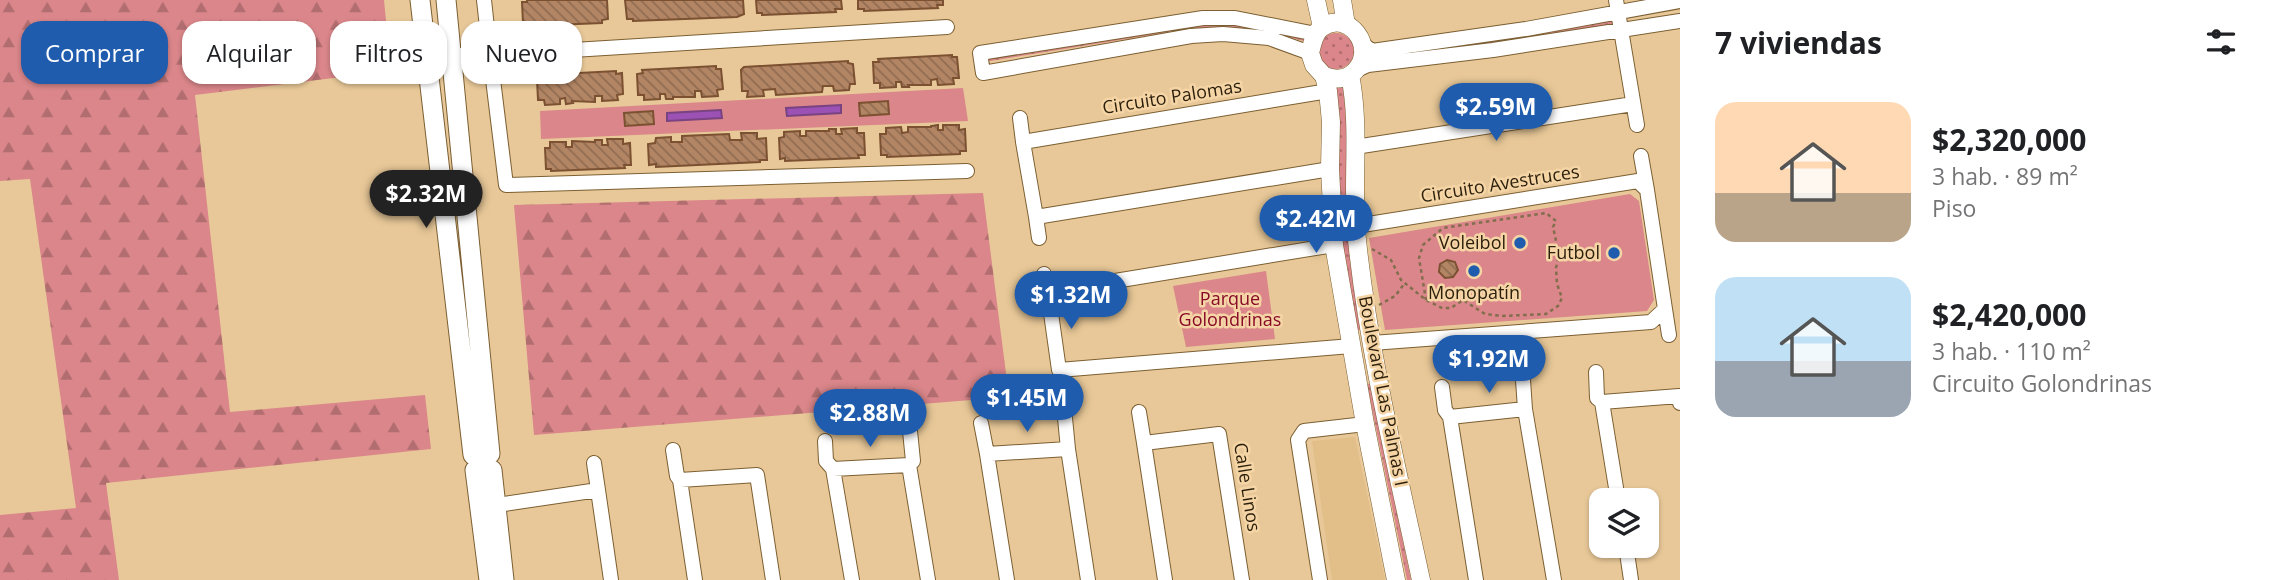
<!DOCTYPE html>
<html lang="es">
<head>
<meta charset="utf-8">
<style>
	body { margin:0; font-family:"Open Sans",sans-serif; background:#f6f6f6; color:#202124; height:100vh; display:flex; flex-direction:column; font-size:26px; white-space:nowrap }
	* { box-sizing:border-box; margin:0 }
	p { font-size:23px; color:#757577 }
	.icon { flex:none; width:38px; height:38px; fill:none; stroke:currentColor; stroke-width:2; stroke-linecap:round; stroke-linejoin:round }
	.map { position:relative; flex:1; overflow:hidden }
	.panel { display:flex; flex-direction:column; background:#fff; width:595px }
	.panel>* { flex:none }
	.hud { position:absolute; left:21px; top:21px; width:665px; height:63px; display:flex; gap:14px }
	.fabs { position:absolute; left:1589px; top:488px; display:grid; gap:14px }
	.fabs a { display:grid; place-items:center; width:70px; height:70px; border-radius:14px; background:#fff; box-shadow:0 2px 5px #0004; font-size:35px }
	.price { position:absolute; translate:-50% -60px; padding:0 16px; border-radius:24px; background:#1f5cae; color:#fff; font-size:23px; line-height:46px; filter:drop-shadow(0 2px 4px #0008) }
	.price::after { content:''; position:absolute; left:50%; top:42px; width:21px; height:16px; margin-left:-10px; background:inherit; clip-path:polygon(0 0,100% 0,50% 100%) }
	.price.selected { background:#222; color:#fff }
	ul { padding:0; list-style:none }
	li { display:flex; align-items:center; gap:21px; height:175px; padding:0 35px }
	li span { display:grid; place-items:center; flex:none; width:196px; height:140px; border-radius:21px; color:#555 }
	li>.icon { margin-inline-start:auto }
	span .icon { width:84px; height:84px; fill:#fffc; stroke-width:1 }
	li b { font-size:30px }
	h2 { display:flex; justify-content:space-between; align-items:center; height:84px; padding:0 35px; font-size:30px }
	.tag { padding:0 24px; border-radius:21px; background:#fff; box-shadow:0 2px 5px #0004; font-size:24px; line-height:63px }
	.tag.selected { background:#1f5cae; color:#fff }
	main { display:flex; flex:1; min-height:0 }
	.map>svg:first-child { display:block }
	.built { fill:#e2be88 }
	.grass { fill:url(#grass-dots) }
	.forest { fill:url(#forest-firs) }
	.park { fill:#da868a }
	.water { fill:#9b52b4; stroke:#794382; stroke-width:2 }
	.building { fill:url(#building-back-hatch); stroke:#7b5132; stroke-width:2 }
	.lines { fill:none; stroke-linecap:round; stroke-linejoin:round }
	.minor-casing { stroke:#7c5f32; stroke-width:16 }
	.tertiary-casing { stroke:#7c5f32; stroke-width:19 }
	.secondary-casing { stroke:#7c5f32; stroke-width:21 }
	.path { stroke:#826d4d; stroke-width:2.5; stroke-dasharray:3.5 3.5; stroke-linecap:butt }
	.minor { stroke:#fff; stroke-width:14 }
	.tertiary { stroke:#fff; stroke-width:18 }
	.secondary { stroke:#fff; stroke-width:19 }
	.poi-dot { fill:#1f5cae; stroke:#f5d5a5; stroke-width:2.5 }
	.labels { text-anchor:middle; stroke-width:5; stroke-linejoin:round; paint-order:stroke }
	.street-label { font-size:18px; fill:#2b1f0c; stroke:#f5d5a5 }
	.poi-label { font-size:18px; fill:#2b1f0c; stroke:#f5d5a5; text-anchor:end }
	.park-label { font-size:18px; fill:#870b28; stroke:#f5d5a5 }
</style>
</head>
<body>
<main>
<div class="map">
<svg width="1680" height="580" viewBox="0 0 1680 580">
	<defs>
		<pattern id="grass-dots" width="8" height="8" patternUnits="userSpaceOnUse" patternTransform="scale(1.75)"><rect width="8" height="8" fill="#da868a"/><path d="M2 2h.1M6 6h.1" fill="none" stroke="#b16d6f" stroke-width="1.8" stroke-linecap="round"/></pattern>
		<pattern id="forest-firs" width="22" height="20" patternUnits="userSpaceOnUse" patternTransform="scale(1.75)"><rect width="22" height="20" fill="#da868a"/><path d="M5 1l3.5 6h-7zM16 11l3.5 6h-7z" fill="#b16d6f"/></pattern>
		<pattern id="building-back-hatch" width="6" height="6" patternUnits="userSpaceOnUse" patternTransform="scale(1.75)"><rect width="6" height="6" fill="#b28564"/><path d="M-1 5l2 2M0 0l6 6M5-1l2 2" fill="none" stroke="#916c51"/></pattern>
	</defs>
	<rect width="100%" height="100%" fill="#e8c898"/>
	<path class="built" d="M 1355,437 L 1385,580 L 1332,580 L 1312,441 Z"/>
	<path class="grass" d="M 1612,19 L 1615,21 L 1610,26 L 1371,60 L 1373,55 Z
		M 1230,24 L 1305,37 L 1304,41 L 1258,30 L 1229,27 L 1188,29 L 984,62 L 983,59 L 1188,26 Z
		M1318 51a18 18 0 1 1 36 0a18 18 0 1 1-36 0Z
		M 1339,84 L 1343,84 L 1346,91 L 1347,220 L 1362,330 L 1358,330 C 1334,253 1338,169 1335,89 Z
		M 1367,384 L 1370,384 L 1411,580 L 1407,580 Z"/>
	<path class="forest" d="M 0,0 L 384,0 L 391,71 L 195,95 L 230,412 L 425,395 L 431,449 L 106,483 L 119,580 L 0,580 L 0,515 L 76,508 L 30,179 L 0,181 Z
		M 983,193 L 1009,397 L 534,435 L 514,205 Z"/>
	<path class="park" d="M 963,88 L 968,121 L 541,139 L 540,111 Z
		M 1630,194 L 1639,201 L 1654,300 L 1647,311 L 1385,330 L 1369,238 Z
		M 1266,271 L 1275,339 L 1186,347 L 1173,286 Z"/>
	<path class="water" d="M 841,105 L 841,113 L 787,116 L 786,108 Z
		M 721,110 L 722,118 L 667,121 L 667,113 Z"/>
	<path class="building" d="M 527,0 L 607,0 L 608,19 L 602,20 L 602,23 L 528,26 L 528,23 L 523,23 L 522,2 L 527,2 Z
		M 625,0 L 743,0 L 744,14 L 737,17 L 633,21 L 633,19 L 627,19 Z
		M 756,0 L 841,0 L 842,9 L 835,9 L 836,12 L 762,15 L 762,13 L 757,13 Z
		M 858,0 L 943,0 L 943,5 L 937,5 L 938,8 L 864,11 L 864,9 L 858,9 Z
		M 952,55 L 952,57 L 957,57 L 959,78 L 953,78 L 954,84 L 938,85 L 937,79 L 931,80 L 931,85 L 908,85 L 909,87 L 902,87 L 901,82 L 896,82 L 896,87 L 880,88 L 880,83 L 874,83 L 873,62 L 879,62 L 878,59 Z
		M 848,61 L 848,63 L 853,64 L 855,84 L 850,84 L 849,90 L 834,91 L 833,86 L 823,86 L 822,92 L 776,95 L 775,89 L 763,90 L 764,96 L 747,97 L 748,91 L 742,91 L 741,70 L 744,67 Z
		M 716,66 L 716,69 L 721,69 L 723,89 L 717,90 L 718,96 L 702,97 L 701,91 L 695,91 L 695,97 L 673,97 L 673,99 L 666,99 L 665,94 L 660,94 L 660,99 L 644,100 L 644,95 L 638,95 L 637,74 L 643,73 L 642,70 Z
		M 616,71 L 616,74 L 622,73 L 623,94 L 617,95 L 618,100 L 602,101 L 602,96 L 595,96 L 595,102 L 572,101 L 573,103 L 566,104 L 565,98 L 560,99 L 560,104 L 545,105 L 544,100 L 538,100 L 537,79 L 543,78 L 542,75 Z
		M 888,101 L 889,114 L 860,116 L 859,103 Z
		M 653,111 L 654,124 L 625,126 L 624,113 Z
		M 938,125 L 938,130 L 943,130 L 943,125 L 959,125 L 959,130 L 965,129 L 966,151 L 960,151 L 960,154 L 887,157 L 887,155 L 881,155 L 880,134 L 886,134 L 886,128 L 901,127 L 902,133 L 908,132 L 908,127 L 931,127 L 931,126 Z
		M 857,128 L 857,133 L 864,133 L 865,155 L 858,155 L 859,158 L 785,161 L 785,158 L 780,159 L 779,138 L 784,137 L 784,132 L 800,131 L 800,136 L 806,136 L 806,131 L 829,131 L 829,129 L 836,129 L 836,134 L 842,134 L 841,129 Z
		M 741,133 L 757,133 L 757,139 L 766,138 L 767,160 L 760,160 L 760,162 L 656,167 L 656,164 L 649,165 L 648,144 L 655,143 L 656,138 L 671,137 L 671,142 L 682,142 L 682,136 L 729,134 L 730,140 L 742,140 Z
		M 607,139 L 623,139 L 623,144 L 630,143 L 631,165 L 624,165 L 625,168 L 551,171 L 551,169 L 546,169 L 545,148 L 550,148 L 550,142 L 566,142 L 566,147 L 572,147 L 572,141 L 595,142 L 595,140 L 602,140 L 602,145 L 608,145 Z
		M 1447,260 L 1455,262 L 1458,270 L 1453,277 L 1445,278 L 1439,272 L 1440,264 Z"/>
	<g class="lines">
		<g class="minor-casing">
			<path id="minor" d="M 1616,0 L 1637,125
				M 947,27 L 490,55 L 506,185 L 967,171
				M 1364,45 L 1372,51 L 1526,29 L 1680,1
				M 1310,53 L 1269,38 L 1223,34 L 1191,36 L 983,73 L 980,53 L 1203,18 L 1235,18 L 1316,34
				M 451,58 L 460,55 L 490,55 L 484,0
				M 1357,70 L 1368,65 L 1493,50 L 1680,21
				M 1328,91 L 1023,142 L 1036,217 L 1330,169
				M 1020,118 L 1023,142
				M 1355,147 L 1633,104
				M 1641,156 L 1647,190
				M 1036,217 L 1039,238
				M 1356,226 L 1638,181 L 1647,190 L 1665,309 L 1651,322 L 1372,343
				M 1334,245 L 1048,292 L 1059,370 L 1351,346
				M 1044,274 L 1048,292
				M 1665,309 L 1669,335
				M 1596,372 L 1597,398 L 1602,402
				M 1523,380 L 1525,409
				M 1442,387 L 1445,410 L 1450,417
				M 1139,412 L 1144,443
				M 1065,418 L 1068,449
				M 981,423 L 987,454
				M 825,441 L 826,461 L 833,469
				M 673,450 L 677,476 L 680,480
				M 594,463 L 598,490
				M 909,465 L 913,461 L 910,431
				M 1618,500 L 1602,402 L 1679,396 L 1680,403
				M 497,505 L 598,490 L 611,580
				M 1626,546 L 1631,580
				M 695,580 L 680,480 L 757,475 L 773,580
				M 852,580 L 833,469 L 909,465 L 928,580
				M 1007,580 L 987,454 L 1068,449 L 1088,580
				M 1165,580 L 1144,443 L 1219,434 L 1242,580
				M 1320,580 L 1298,440 L 1304,431 L 1365,424
				M 1476,580 L 1450,417 L 1525,409 L 1554,580"/>
		</g>
		<g class="tertiary-casing">
			<path id="tertiary" d="M 1316,0 L 1322,27
				M 1342,0 L 1346,25
				M 1350,75 C 1361,129 1351,186 1357,240 C 1369,355 1397,468 1421,580
				M 1324,76 C 1335,80 1347,80 1355,71 C 1378,48 1348,8 1321,28 C 1314,33 1312,45 1310,53 L 1314,65 L 1324,76 L 1328,91 L 1331,122 L 1330,169 L 1334,245 L 1365,424 L 1396,580"/>
		</g>
		<g class="secondary-casing">
			<path id="secondary" d="M 420,0 L 473,455 L 490,454 L 446,0
				M 489,580 L 475,470 L 492,470 L 504,580"/>
		</g>
		<path class="path" d="M 1372,249 L 1391,260 L 1401,280 L 1426,300 L 1442,308 L 1451,308 L 1463,300 L 1485,314 L 1502,316 L 1546,314 L 1558,306 L 1562,298 L 1557,284 L 1556,268 L 1559,255 L 1553,227 L 1556,221 L 1546,213 L 1443,228 L 1423,245 L 1419,258 L 1426,300
			M 1379,305 L 1395,296 L 1405,283"/>
		<use href="#minor" class="minor"/>
		<use href="#tertiary" class="tertiary"/>
		<use href="#secondary" class="secondary"/>
	</g>
	<g class="poi-dot">
		<circle cx="1520" cy="243" r="7"/>
		<circle cx="1614" cy="253" r="7"/>
		<circle cx="1474" cy="271" r="7"/>
	</g>
	<g class="labels">
		<g class="street-label">
			<text transform="translate(1172 97) rotate(-9)" y="6">Circuito Palomas</text>
			<text transform="translate(1500 184) rotate(-9)" y="6">Circuito Avestruces</text>
			<text transform="translate(1383 391) rotate(79)" y="6">Boulevard Las Palmas I</text>
			<text transform="translate(1247 487) rotate(81)" y="6">Calle Linos</text>
		</g>
		<g class="poi-label">
			<text x="1506" y="249">Voleibol</text>
			<text x="1600" y="259">Futbol</text>
			<text x="1474" y="299" text-anchor="middle">Monopatín</text>
		</g>
		<g class="park-label">
			<text x="1230" y="305">Parque<tspan x="1230" dy="21">Golondrinas</tspan></text>
		</g>
	</g>
</svg>
<div class="fabs">
<a><svg class="icon" aria-label="layers" viewBox="0 0 24 24"><path d="M12 4l9 5-9 5-9-5zM3 14l9 5 9-5"/></svg></a>
</div>
<b class="price" style="left:1496px;top:143px">$2.59M</b>
<b class="price selected" style="left:426px;top:230px">$2.32M</b>
<b class="price" style="left:1316px;top:255px">$2.42M</b>
<b class="price" style="left:1071px;top:331px">$1.32M</b>
<b class="price" style="left:1489px;top:395px">$1.92M</b>
<b class="price" style="left:1027px;top:434px">$1.45M</b>
<b class="price" style="left:870px;top:449px">$2.88M</b>
<div class="hud">
<a class="tag selected">Comprar</a>
<a class="tag">Alquilar</a>
<a class="tag">Filtros</a>
<a class="tag">Nuevo</a>
</div>
</div>
<section class="panel">
<h2>7 viviendas<svg class="icon" aria-label="filters" viewBox="0 0 24 24"><path d="M4 7h16M4 17h16"/><circle cx="9" cy="7" r="2"/><circle cx="15" cy="17" r="2"/></svg></h2>
<ul>
<li><span style="background:linear-gradient(#ffd9b3 65%,#b9a48a 0)"><svg class="icon" aria-label="home" viewBox="0 0 24 24"><path d="M3 11l9-7 9 7M6 9v11h12V9"/></svg></span><div><b>$2,320,000</b><p>3 hab. · 89 m²</p><p>Piso</p></div></li>
<li><span style="background:linear-gradient(#bfe0f5 60%,#9aa5b1 0)"><svg class="icon" aria-label="home" viewBox="0 0 24 24"><path d="M3 11l9-7 9 7M6 9v11h12V9"/></svg></span><div><b>$2,420,000</b><p>3 hab. · 110 m²</p><p>Circuito Golondrinas</p></div></li>
</ul>
</section>
</main>
</body>
</html>
